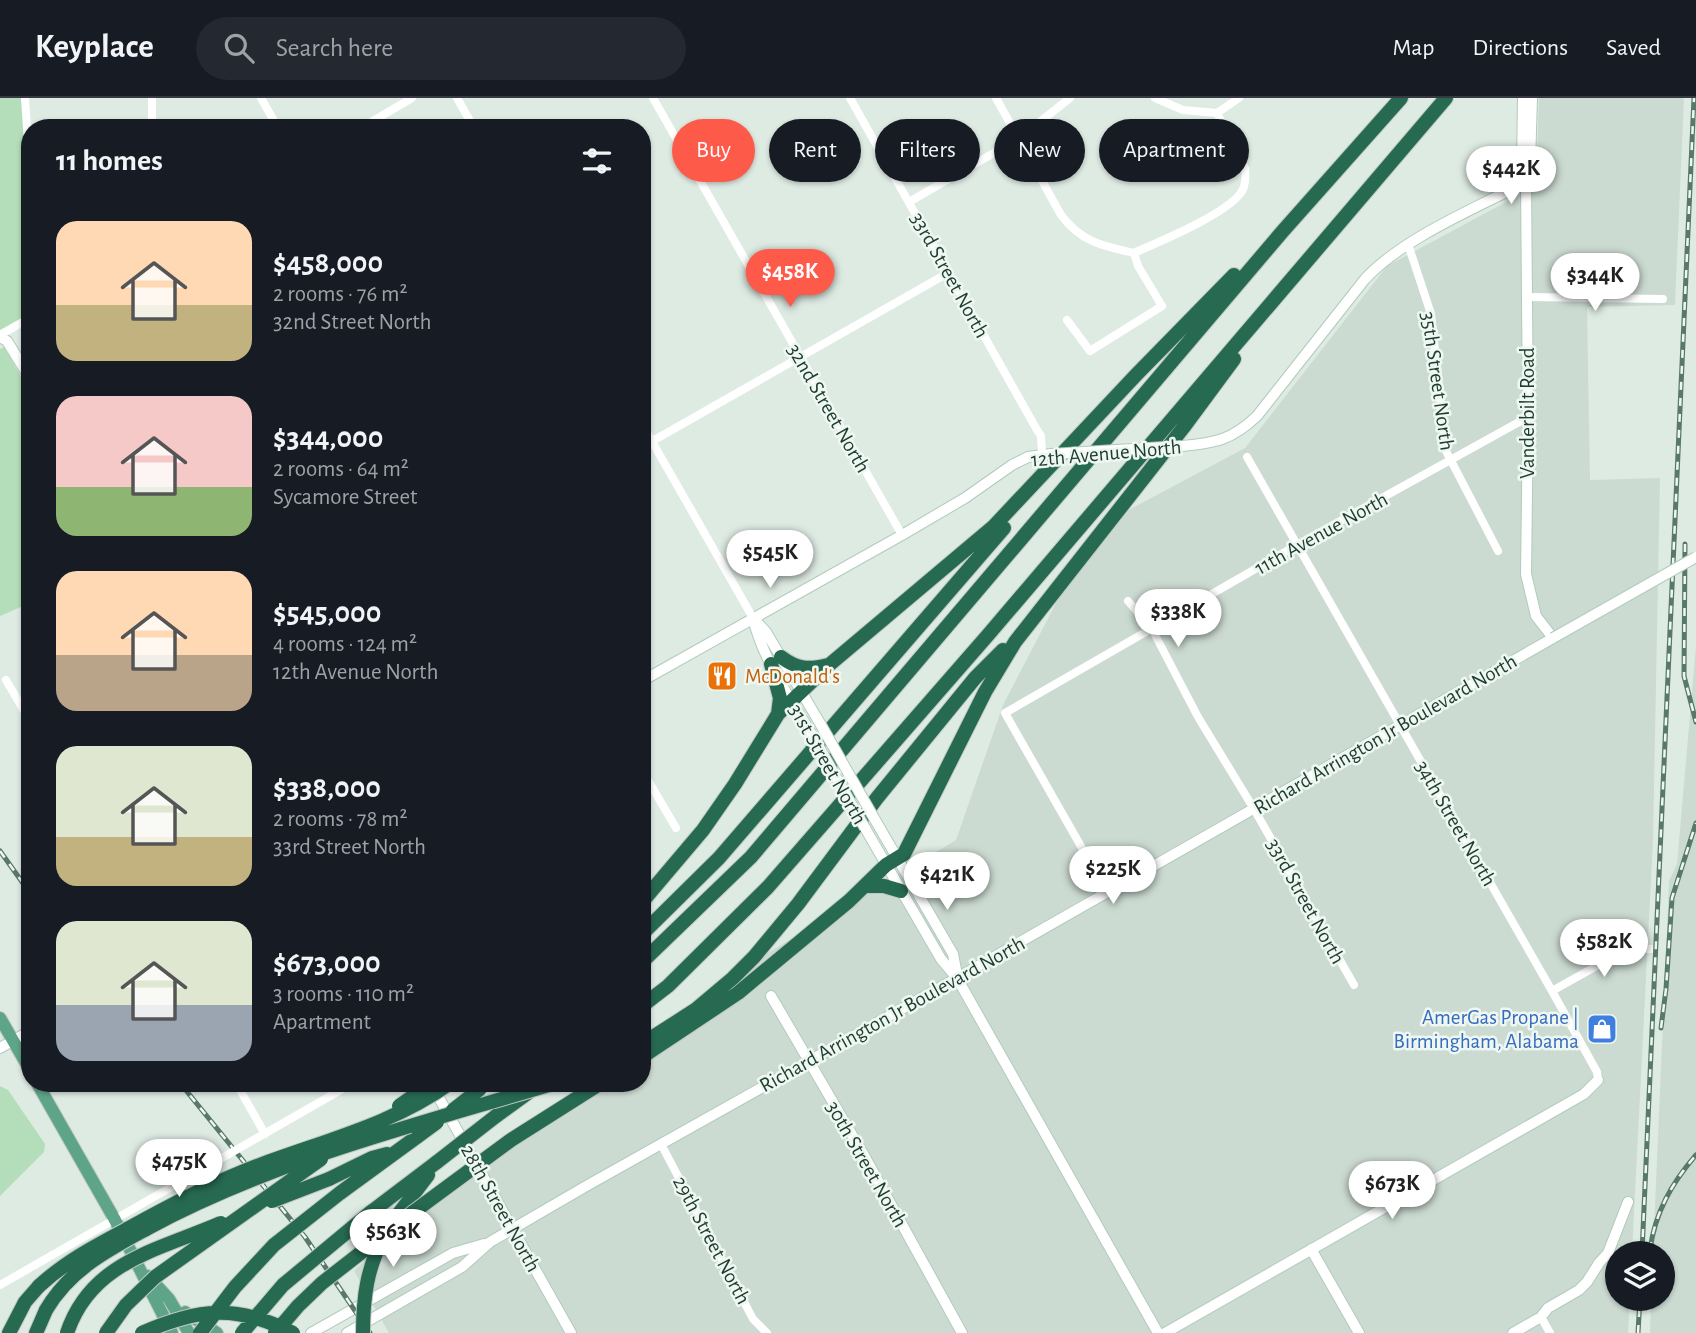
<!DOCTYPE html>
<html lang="en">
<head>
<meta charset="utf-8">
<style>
	body { margin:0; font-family:"Alegreya Sans",sans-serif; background:#242831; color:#f1f3f6; height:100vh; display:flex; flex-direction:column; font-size:26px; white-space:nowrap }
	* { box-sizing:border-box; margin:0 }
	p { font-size:23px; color:#9ea1a6 }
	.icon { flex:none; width:38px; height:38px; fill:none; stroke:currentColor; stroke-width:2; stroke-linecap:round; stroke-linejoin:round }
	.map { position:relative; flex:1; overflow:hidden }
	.sheet { position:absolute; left:21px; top:21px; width:630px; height:973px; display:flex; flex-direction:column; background:#171b24; border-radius:28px; box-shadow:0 2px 5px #0004 }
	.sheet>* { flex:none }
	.banner { position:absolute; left:672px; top:21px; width:665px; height:63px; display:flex; gap:14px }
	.controls { position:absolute; left:1605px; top:1143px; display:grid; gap:14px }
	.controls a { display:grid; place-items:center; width:70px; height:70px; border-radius:50%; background:#171b24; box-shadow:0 2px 5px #0004; font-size:35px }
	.price { position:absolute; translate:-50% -60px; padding:0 16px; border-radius:24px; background:#fff; color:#222; font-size:23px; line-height:46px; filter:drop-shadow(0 2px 4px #0008) }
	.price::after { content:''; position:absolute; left:50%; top:42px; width:21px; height:16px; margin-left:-10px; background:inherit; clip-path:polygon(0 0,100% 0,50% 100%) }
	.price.on { background:#fe5a49; color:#fff }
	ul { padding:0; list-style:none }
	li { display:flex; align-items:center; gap:21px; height:175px; padding:0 35px }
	li span { display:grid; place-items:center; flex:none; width:196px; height:140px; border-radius:21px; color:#555 }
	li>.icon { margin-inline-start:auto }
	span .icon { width:84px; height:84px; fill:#fffc; stroke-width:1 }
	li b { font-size:30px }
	h2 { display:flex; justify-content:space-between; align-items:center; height:84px; padding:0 35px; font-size:30px }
	.tag { padding:0 24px; border-radius:32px; background:#171b24; box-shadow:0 2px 5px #0004; font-size:24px; line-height:63px }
	.tag.on { background:#fe5a49; color:#fff }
	header { display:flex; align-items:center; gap:42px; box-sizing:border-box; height:98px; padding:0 35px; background:#171b24; border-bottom:2px solid #363941 }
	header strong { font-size:33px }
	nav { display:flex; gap:38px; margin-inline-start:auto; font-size:24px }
	.search { width:490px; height:63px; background:#242831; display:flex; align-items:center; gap:18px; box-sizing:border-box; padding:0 24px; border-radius:38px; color:#9ea1a6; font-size:26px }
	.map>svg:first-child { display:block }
	.built { fill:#ccdbd2 }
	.green { fill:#b4deb9 }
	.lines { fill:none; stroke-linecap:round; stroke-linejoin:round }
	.secondary-casing { stroke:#b0cbbd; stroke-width:12 }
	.primary-casing { stroke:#c0c8c5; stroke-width:14 }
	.highway-casing { stroke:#c0c8c5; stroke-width:16 }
	.street { stroke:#fff; stroke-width:8 }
	.secondary { stroke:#fff; stroke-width:10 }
	.primary { stroke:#5ea488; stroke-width:12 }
	.highway { stroke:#276a52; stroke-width:14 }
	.rail-casing { stroke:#58786a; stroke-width:5 }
	.rail { stroke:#eef7f1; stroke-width:2.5; stroke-dasharray:8; stroke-linecap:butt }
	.secondary-bridge-casing { stroke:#b0cbbd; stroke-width:12; stroke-linecap:butt }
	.highway-bridge-casing { stroke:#c0c8c5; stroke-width:16; stroke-linecap:butt }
	.street-bridge { stroke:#fff; stroke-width:8 }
	.secondary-bridge { stroke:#fff; stroke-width:10 }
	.highway-bridge { stroke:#276a52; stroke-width:14 }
	.labels { text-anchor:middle; stroke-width:5; stroke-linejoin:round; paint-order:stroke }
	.street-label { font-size:21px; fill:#1e3c2f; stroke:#eef7f1 }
	.food-label { font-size:21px; fill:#c56008; stroke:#eef7f1; text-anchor:start }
	.shop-label { font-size:21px; fill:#366cbe; stroke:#eef7f1; text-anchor:end }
</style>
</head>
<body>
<header>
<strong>Keyplace</strong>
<div class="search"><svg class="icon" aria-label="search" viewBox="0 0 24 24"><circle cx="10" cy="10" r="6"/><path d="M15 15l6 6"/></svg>Search here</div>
<nav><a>Map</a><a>Directions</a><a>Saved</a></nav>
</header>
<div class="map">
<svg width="1696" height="1235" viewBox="0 0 1696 1235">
	<rect width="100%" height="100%" fill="#deebe3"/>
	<path class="built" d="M 1539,0 L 1684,0 L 1675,207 L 1587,209 L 1590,382 L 1660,380 L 1653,742 L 1632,1155 L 1617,1155 L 1617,1200 L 1630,1201 L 1628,1235 L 389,1235 L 354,1173 L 439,1089 L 584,985 L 642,985 L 642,944 L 761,859 L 956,742 L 1003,607 L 1069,480 L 1125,414 L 1245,350 L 1387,168 L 1536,88 Z
		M 1696,548 L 1696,1235 L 1650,1235 L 1651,1201 L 1662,1200 L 1662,1155 L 1653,1155 L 1669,783 L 1677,766 Z"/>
	<path class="green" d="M 0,0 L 22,0 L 30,126 L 30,215 L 0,232 Z
		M 4,249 L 30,294 L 30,505 L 0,518 L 0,251 Z
		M 0,988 L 8,992 L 45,1046 L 44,1054 L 0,1098 Z"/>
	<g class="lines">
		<g class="secondary-casing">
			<path id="secondary" d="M 1523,0 L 1522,65 L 1526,81
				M 0,239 L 7,243 L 30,280
				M 1182,348 C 1215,345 1232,342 1257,318 L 1365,181 C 1403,140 1476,110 1526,84
				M 753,520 C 763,562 790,600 812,637
				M 755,522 L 766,534 L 821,627
				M 642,583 L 902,437 L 965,400 L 1012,367 L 1028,359 L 1051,356
				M 874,720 L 953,856 L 957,877
				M 865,730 L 941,861 L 957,880 L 1158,1235
				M 771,898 L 862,1054 L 962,1235
				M 0,950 L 30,933
				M 434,991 L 571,1235
				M 1311,1151 L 1359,1235
				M 311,1235 L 453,1155 L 484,1146
				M 347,1235 L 462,1169 L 490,1144 L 588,1087 L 957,880 L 1553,540 L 1536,518 L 1526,476 L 1528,319 L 1526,84 L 1530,66 L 1532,0
				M 1165,1235 L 1584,996 L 1598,982
				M 1513,1235 L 1541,1219 L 1548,1210 L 1579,1192 L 1587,1184 L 1599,1165 L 1608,1155 L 1628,1104"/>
		</g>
		<g class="primary-casing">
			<path id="primary" d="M 0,920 L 30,972
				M 37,985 L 115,1122 L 172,1235
				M 148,1178 L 169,1201 L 189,1235
				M 185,1214 L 217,1235"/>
		</g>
		<g class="highway-casing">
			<path id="highway" d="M 781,559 C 797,571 808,572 828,567
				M 771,566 L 780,600 L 778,616
				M 866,788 L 884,788 L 901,793
				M 642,804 L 703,732 L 735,686 L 778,616 L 829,567 L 994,428 L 1136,277 L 1234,177
				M 642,836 L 719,760 L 1004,430
				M 642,864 L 751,759 L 1282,134 L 1401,0
				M 642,908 L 668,888 L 768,789 L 988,537 L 1446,0
				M 642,946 L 695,912 L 733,880 L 754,859 L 798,806 L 877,700 L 975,580 L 1003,552
				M 642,959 L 738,895 L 849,803 L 886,767 L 904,756 L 985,594 L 1015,544 L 1183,330 L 1234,261
				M 496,1018 L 529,994
				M 329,1081 L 372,1060 L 387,1056
				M 340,1095 L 418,1038
				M 371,1114 L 437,1064
				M 391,1126 L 428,1077
				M 9,1235 L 25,1204 L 39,1188
				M 36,1235 L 46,1212"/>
		</g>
		<path class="street" d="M 25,0 L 30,75
			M 152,0 L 152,30
			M 261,0 L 278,30
			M 457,0 L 474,30
			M 653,0 L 902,437
			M 850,0 L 1037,332 L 1041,338 L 1042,356
			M 996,0 L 1061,117 C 1081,144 1103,148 1134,155
			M 1155,0 L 1183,12 L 1217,15 L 1239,0
			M 361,30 L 412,0
			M 909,104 L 1018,41 L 1070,0
			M 1408,146 L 1431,216 L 1446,353 L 1498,453
			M 1134,155 C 1161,143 1222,118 1240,96 C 1246,89 1246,79 1245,70 L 1217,15
			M 1527,199 L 1663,201
			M 1067,222 L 1090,253 L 1162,208 L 1138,168 L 1134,155
			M 0,237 L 30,220
			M 642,326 L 753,520
			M 642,349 L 948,175
			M 1247,359 L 1552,893 L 1597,974 L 1598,982
			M 1128,503 L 1152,531 L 1198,619 L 1254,711 L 1354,887
			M 6,582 L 30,623
			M 642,672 L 676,730
			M 1107,794 L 1005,615 L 1297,447 L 1528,319
			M 1552,893 L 1627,851 L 1651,851
			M 236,985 L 265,1036
			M 257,1040 L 353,985
			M 661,1046 L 753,1221 L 767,1235
			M 0,1187 L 229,1056
			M 1541,1219 L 1550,1235"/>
		<use href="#secondary" class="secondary"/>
		<use href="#primary" class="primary"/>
		<use href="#highway" class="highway"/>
		<g class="rail-casing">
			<path id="rail" d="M 1685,446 L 1684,578 L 1696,624
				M 0,753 L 30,795
				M 1661,930 L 1666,891 L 1672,800 L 1696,725
				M 180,985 L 305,1139 L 370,1235
				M 1650,1152 C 1655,1114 1672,1085 1696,1057
				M 1642,1155 L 1694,0
				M 1638,1235 L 1640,1200"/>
		</g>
		<use href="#rail" class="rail"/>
		<g class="secondary-bridge-casing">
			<path id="secondary-bridge" d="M 1051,356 L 1182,348
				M 1553,540 L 1696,459
				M 821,627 L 874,720
				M 812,637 L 865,730"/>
		</g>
		<g class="highway-bridge-casing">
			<path id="highway-bridge" d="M 399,1008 L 432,985
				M 453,1012 L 480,991
				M 418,1038 L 437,1024
				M 437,1064 L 496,1018
				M 272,1103 L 329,1081
				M 39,1188 C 66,1163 97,1147 129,1130 C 178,1103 226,1078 279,1060 C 338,1039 399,1022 450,985
				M 46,1212 C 70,1171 108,1152 148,1130 C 276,1061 417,1027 555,985
				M 67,1235 C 91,1163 159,1152 221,1125
				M 106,1235 L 126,1207 L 155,1179 L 321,1061
				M 142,1235 C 198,1210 237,1206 293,1235
				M 200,1235 L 235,1189 L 274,1147 L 340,1095
				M 242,1235 L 283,1187 L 371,1114
				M 275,1235 L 298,1208 L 322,1185 L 412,1115 L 511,1042 L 601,985
				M 363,1235 C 363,1200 367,1169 384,1139"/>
		</g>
		<path class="street-bridge" d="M 229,1056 L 257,1040"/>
		<use href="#secondary-bridge" class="secondary-bridge"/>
		<use href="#highway-bridge" class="highway-bridge"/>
	</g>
	<defs>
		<g id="restaurant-square" transform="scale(1.575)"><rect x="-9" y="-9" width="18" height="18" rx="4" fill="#e8710a" stroke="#eef7f1"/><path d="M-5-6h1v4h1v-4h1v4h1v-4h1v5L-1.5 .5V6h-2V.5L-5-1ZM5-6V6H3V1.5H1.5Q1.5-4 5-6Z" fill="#fff"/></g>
		<g id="shop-square" transform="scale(1.575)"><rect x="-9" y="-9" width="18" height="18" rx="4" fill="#3f7fe0" stroke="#eef7f1"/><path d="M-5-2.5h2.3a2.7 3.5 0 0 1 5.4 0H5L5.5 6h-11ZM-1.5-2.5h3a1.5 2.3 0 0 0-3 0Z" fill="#fff"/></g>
	</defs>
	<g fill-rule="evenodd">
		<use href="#restaurant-square" x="722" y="578"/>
		<use href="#shop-square" x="1602" y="931"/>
	</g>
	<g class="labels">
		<g class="street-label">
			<text transform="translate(950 177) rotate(61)" y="7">33rd Street North</text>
			<text transform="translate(1438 283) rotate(82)" y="7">35th Street North</text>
			<text transform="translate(829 310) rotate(60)" y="7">32nd Street North</text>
			<text transform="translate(1527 315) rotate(-90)" y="7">Vanderbilt Road</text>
			<text transform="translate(1106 355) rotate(-5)" y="7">12th Avenue North</text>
			<text transform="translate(1321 435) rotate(-29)" y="7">11th Avenue North</text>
			<text transform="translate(1385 636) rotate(-30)" y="7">Richard Arrington Jr Boulevard North</text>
			<text transform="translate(828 666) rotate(60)" y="7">31st Street North</text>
			<text transform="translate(1456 725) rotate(60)" y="7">34th Street North</text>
			<text transform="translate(1306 803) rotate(61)" y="7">33rd Street North</text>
			<text transform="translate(892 916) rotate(-29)" y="7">Richard Arrington Jr Boulevard North</text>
			<text transform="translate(867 1066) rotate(60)" y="7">30th Street North</text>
			<text transform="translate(501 1110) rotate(61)" y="7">28th Street North</text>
			<text transform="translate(712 1142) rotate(62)" y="7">29th Street North</text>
		</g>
		<g class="food-label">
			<text x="745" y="585">McDonald's</text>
		</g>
		<g class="shop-label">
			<text x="1579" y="926">AmerGas Propane |<tspan x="1579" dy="24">Birmingham, Alabama</tspan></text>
		</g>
	</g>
</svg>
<div class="controls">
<a><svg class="icon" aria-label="layers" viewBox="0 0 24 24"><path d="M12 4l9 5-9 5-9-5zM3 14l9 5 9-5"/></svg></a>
</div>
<b class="price" style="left:1511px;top:108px">$442K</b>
<b class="price on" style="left:790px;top:211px">$458K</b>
<b class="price" style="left:1595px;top:215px">$344K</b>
<b class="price" style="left:770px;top:492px">$545K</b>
<b class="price" style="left:1178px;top:551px">$338K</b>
<b class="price" style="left:1113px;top:808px">$225K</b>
<b class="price" style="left:947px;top:814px">$421K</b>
<b class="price" style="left:1604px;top:881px">$582K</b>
<b class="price" style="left:179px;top:1101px">$475K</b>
<b class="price" style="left:1392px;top:1123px">$673K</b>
<b class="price" style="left:393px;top:1171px">$563K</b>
<div class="banner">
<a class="tag on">Buy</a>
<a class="tag">Rent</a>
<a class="tag">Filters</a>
<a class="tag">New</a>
<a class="tag">Apartment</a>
</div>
<section class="sheet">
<h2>11 homes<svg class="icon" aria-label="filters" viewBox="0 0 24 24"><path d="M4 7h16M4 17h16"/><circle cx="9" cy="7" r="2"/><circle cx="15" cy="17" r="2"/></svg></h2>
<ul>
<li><span style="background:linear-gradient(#ffd9b3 60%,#c2b280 0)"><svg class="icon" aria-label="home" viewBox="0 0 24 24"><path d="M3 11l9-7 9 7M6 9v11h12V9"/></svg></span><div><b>$458,000</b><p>2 rooms · 76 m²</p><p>32nd Street North</p></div></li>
<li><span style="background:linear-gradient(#f6c9c9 65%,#8fb573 0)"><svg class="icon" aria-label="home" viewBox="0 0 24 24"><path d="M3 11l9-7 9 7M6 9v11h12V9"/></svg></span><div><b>$344,000</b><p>2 rooms · 64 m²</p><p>Sycamore Street</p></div></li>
<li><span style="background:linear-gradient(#ffd9b3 60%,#b9a48a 0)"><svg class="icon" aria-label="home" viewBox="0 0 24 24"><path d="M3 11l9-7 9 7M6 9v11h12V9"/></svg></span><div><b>$545,000</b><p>4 rooms · 124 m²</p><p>12th Avenue North</p></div></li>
<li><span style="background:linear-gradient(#dfe7d0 65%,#c2b280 0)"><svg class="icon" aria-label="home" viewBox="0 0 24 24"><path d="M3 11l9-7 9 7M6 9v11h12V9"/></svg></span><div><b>$338,000</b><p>2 rooms · 78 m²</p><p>33rd Street North</p></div></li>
<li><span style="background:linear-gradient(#dfe7d0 60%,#9aa5b1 0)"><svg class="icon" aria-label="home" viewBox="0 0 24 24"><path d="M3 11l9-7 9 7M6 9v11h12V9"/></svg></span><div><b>$673,000</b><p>3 rooms · 110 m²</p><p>Apartment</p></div></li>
</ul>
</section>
</div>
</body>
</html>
